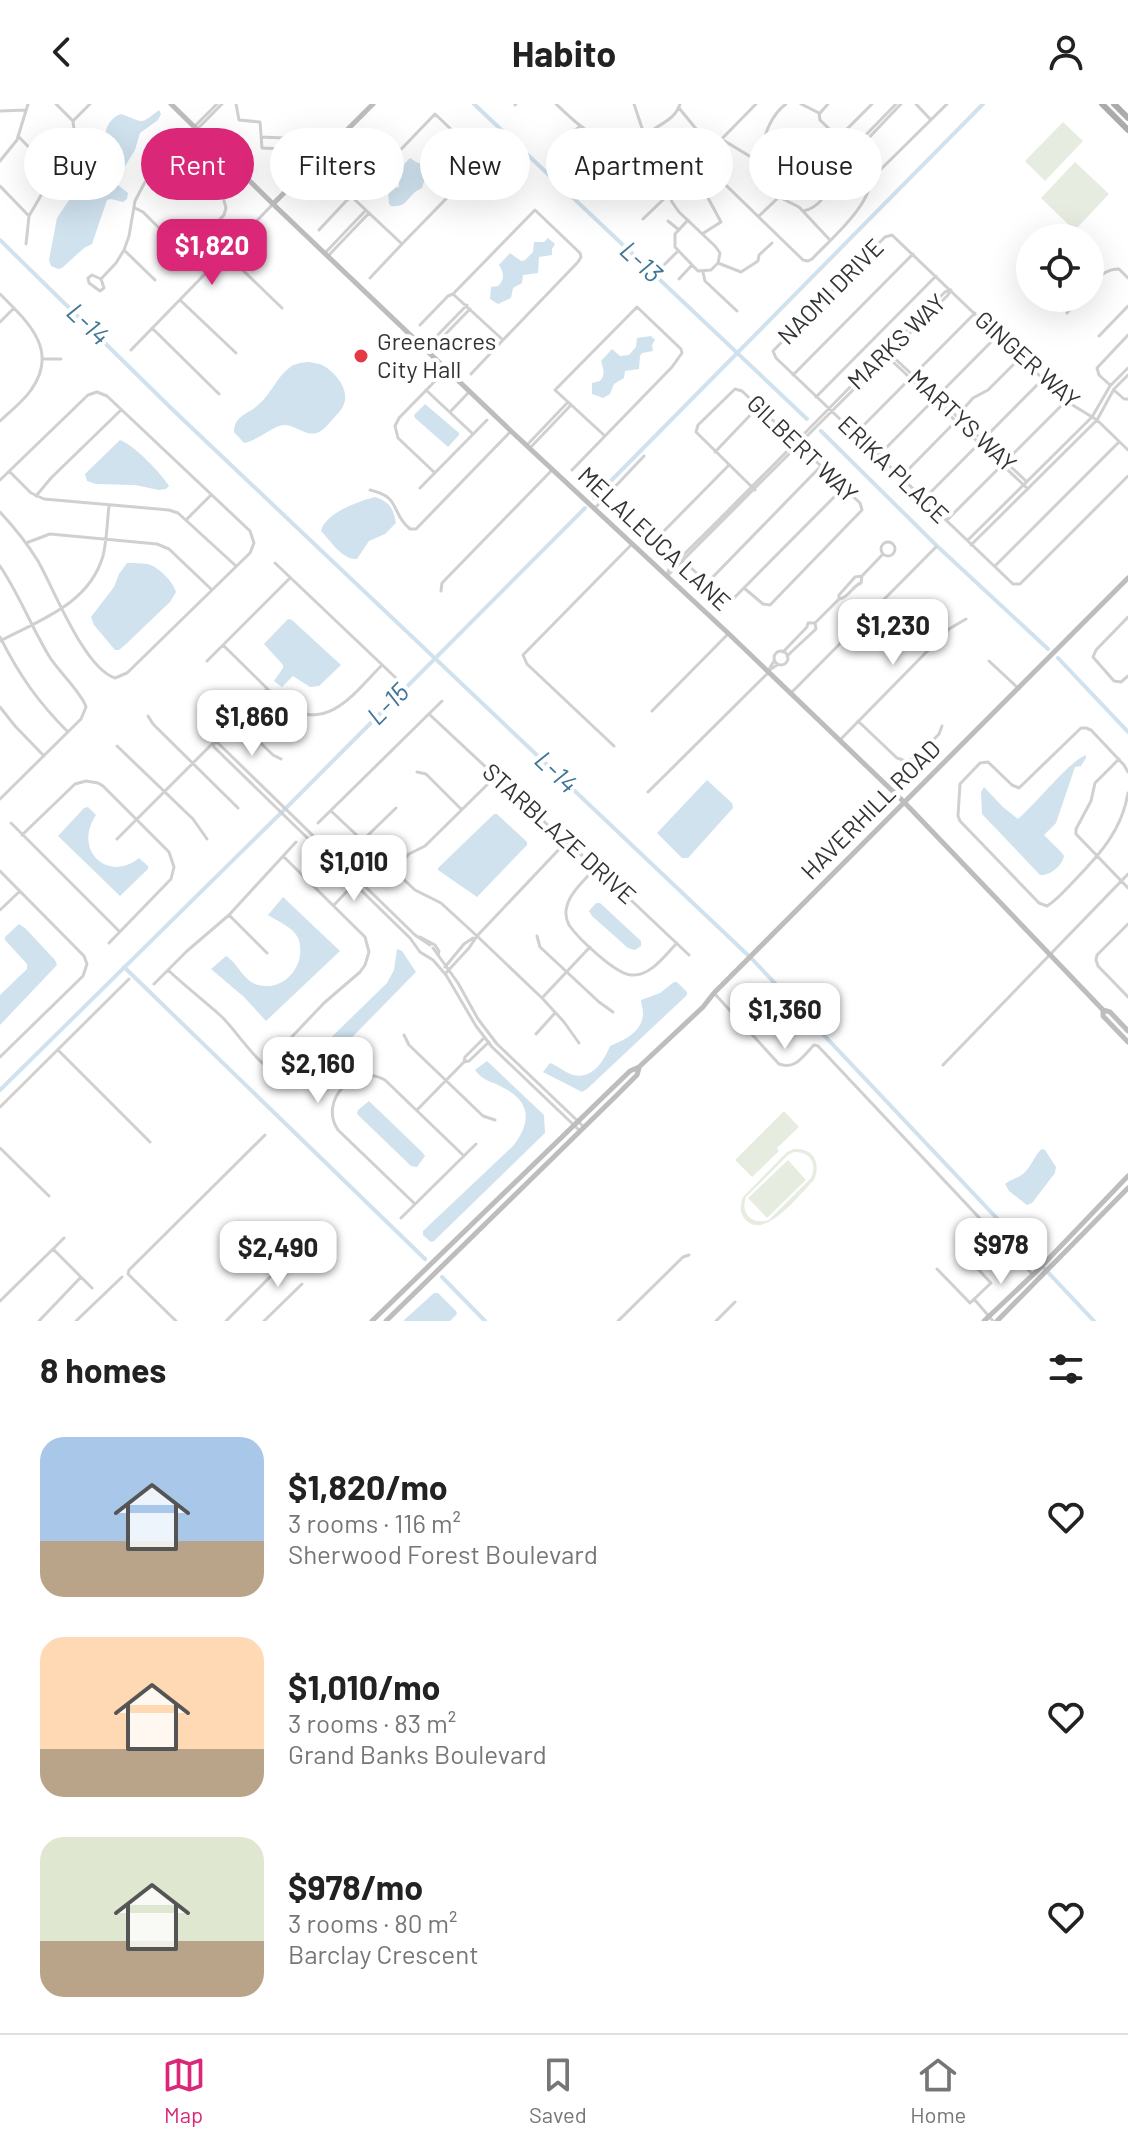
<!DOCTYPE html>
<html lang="en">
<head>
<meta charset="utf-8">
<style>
	body { margin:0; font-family:Barlow,sans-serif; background:#f6f6f6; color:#222; height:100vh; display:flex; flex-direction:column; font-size:30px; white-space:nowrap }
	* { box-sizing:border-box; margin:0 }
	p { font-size:26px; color:#767676 }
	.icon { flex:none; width:44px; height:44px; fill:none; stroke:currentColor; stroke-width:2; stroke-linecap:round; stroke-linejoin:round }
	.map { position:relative; height:1217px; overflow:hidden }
	.details { display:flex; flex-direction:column; background:#fff; flex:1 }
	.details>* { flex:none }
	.guide { position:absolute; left:24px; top:24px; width:1080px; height:72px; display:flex; gap:16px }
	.buttons { position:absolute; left:1016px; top:120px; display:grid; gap:16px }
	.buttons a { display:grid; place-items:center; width:88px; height:88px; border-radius:50%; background:#fff; box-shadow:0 8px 32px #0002; font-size:40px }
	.price { position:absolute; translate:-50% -68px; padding:0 18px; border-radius:16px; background:#fff; color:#222; font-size:26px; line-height:52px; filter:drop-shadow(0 2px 4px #0008) }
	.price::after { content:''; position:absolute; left:50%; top:48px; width:24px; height:18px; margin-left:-12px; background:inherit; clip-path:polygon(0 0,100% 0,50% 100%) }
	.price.selected { background:#db2777; color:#fff }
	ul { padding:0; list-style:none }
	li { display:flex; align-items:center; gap:24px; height:200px; padding:0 40px }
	li span { display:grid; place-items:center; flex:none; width:224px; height:160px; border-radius:24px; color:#555 }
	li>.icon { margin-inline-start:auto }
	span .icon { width:96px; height:96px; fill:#fffc; stroke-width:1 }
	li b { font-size:34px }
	h2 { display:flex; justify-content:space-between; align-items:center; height:96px; padding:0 40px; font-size:34px }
	.pill { padding:0 28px; border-radius:36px; background:#fff; box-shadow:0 8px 32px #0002; font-size:28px; line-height:72px }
	.pill.selected { background:#db2777; color:#fff }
	header { display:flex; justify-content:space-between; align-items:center; height:104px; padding:0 40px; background:#fff; font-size:36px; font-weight:700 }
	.menu { display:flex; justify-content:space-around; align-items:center; height:112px; border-top:2px solid #e0e0e0; background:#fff; font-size:22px; color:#767676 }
	.menu a { display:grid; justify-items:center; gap:4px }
	.menu .selected { color:#db2777 }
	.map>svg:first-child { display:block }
	.green { fill:#e6ecdf; fill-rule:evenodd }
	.water { fill:#cfe2ee }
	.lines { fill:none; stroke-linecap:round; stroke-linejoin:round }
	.canal { stroke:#cfe2ee; stroke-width:4 }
	.street { stroke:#d0d0d0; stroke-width:3 }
	.secondary { stroke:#bdbdbd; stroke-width:5 }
	.primary { stroke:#ababab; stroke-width:6 }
	.poi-dot { fill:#e63946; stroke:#fff; stroke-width:3 }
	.labels { text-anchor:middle; stroke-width:8; stroke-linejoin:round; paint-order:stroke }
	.street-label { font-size:24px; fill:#333; stroke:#fff }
	.poi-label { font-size:24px; fill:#333; stroke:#fff; text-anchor:start }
	.water-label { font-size:26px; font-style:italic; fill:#3f7597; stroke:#fff }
</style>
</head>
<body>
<header><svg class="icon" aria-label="back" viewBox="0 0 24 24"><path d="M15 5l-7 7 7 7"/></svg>Habito<svg class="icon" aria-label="person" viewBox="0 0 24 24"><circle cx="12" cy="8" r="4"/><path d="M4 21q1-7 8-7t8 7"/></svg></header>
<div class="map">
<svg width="1128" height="1217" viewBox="0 0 1128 1217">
	<rect width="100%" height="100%" fill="#fff"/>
	<path class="green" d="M 1063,18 L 1083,37 L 1045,77 L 1025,57 Z
		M 1075,58 L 1109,90 L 1077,124 L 1071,123 L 1041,94 Z
		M 784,1007 L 799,1023 L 777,1044 L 779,1047 L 752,1073 L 735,1056 Z
		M 794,1045 C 814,1044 821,1059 814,1076 C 801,1089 766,1135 747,1117 C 739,1110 740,1102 743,1093 L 787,1048 ZM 794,1048 C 809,1047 818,1059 811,1074 L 769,1116 C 752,1121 740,1110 746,1093 L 788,1051 Z
		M 788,1056 L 806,1076 L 767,1114 L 748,1094 Z"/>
	<path class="water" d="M 159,6 L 161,10 L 158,16 L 140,29 L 135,46 L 116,77 L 118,81 L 128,89 L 127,95 L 123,98 L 111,95 L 107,96 L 92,140 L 84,144 L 62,164 L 58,165 L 51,162 L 49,156 L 57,114 L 73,90 L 74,81 L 84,64 L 97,64 L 105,59 C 105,41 100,18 121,10 C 146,19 139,21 159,6 Z
		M 447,39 L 452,43 L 452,54 L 440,57 L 437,72 L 425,74 L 422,84 C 407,90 409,104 391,102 L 389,100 L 388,86 L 399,83 L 399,65 L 410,54 L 418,59 L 428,58 L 434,51 L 434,45 Z
		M 548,134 L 555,140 L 552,145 L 552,151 L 539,153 L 538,169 L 523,171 L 522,179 L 513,184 L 511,194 L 498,200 L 490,195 L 491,183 L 498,182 C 505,175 504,169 499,161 L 510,149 L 521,157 L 525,156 L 533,148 L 534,138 L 544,138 Z
		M 651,232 L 655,236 L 652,241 L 653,247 L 642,249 L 640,252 L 639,265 L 625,267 L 624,274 L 614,280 L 610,290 L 603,294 L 592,290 L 592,279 L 600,277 C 606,270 603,265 601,257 L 612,245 L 620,252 L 629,251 L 636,243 L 637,234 Z
		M 308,258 C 309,258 319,260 320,260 C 334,266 350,285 344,300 C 342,306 337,310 333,315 C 329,319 325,325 319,328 C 307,334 296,321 284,321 C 274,321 259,336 244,339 L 234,328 C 234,311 249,310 259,300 C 271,290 277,273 289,264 C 295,259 301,259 308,258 Z
		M 425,300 L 459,329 L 459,331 L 448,343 L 415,314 L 414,311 Z
		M 120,336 C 134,341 161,369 169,382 L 166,385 L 159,386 L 135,381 L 96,380 L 87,377 L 85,370 Z
		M 375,393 C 390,398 393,404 396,419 L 385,430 L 369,437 L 357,455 C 342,456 331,437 321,427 C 325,409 359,397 375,393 Z
		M 127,459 C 133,459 141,459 148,460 C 158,463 173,477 176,488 L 170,498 L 126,540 L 119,546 L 115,546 L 94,521 L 91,513 L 114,483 L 119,470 Z
		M 288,515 L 292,516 L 341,561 L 319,582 L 310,583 L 293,572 L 282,583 L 274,577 L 283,564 L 283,561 L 264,540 Z
		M 1086,651 L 1086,654 L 1081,662 L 1075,663 L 1056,719 L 1044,731 L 1062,749 L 1064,752 C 1062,762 1050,772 1040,771 L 982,710 L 981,688 L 984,683 L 1003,703 L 1018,715 C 1037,699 1067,659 1086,651 Z
		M 707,676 L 732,699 L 733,704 L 688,754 L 682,754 L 657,729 Z
		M 88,703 L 96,711 C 72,747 109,779 139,754 L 148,762 L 148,765 L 120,792 L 58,732 L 84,704 Z
		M 494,710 L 497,710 L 527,738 L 527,741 L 477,793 L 438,766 L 438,764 Z
		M 283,793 L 340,847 L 266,917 L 244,893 L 211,865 L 226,852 C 238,859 243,877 258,881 C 285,888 308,859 298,834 C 293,823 277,817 268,811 Z
		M 596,799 L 600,799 L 641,837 L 641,842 L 635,846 L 628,844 L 592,812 L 589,807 Z
		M 19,820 L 25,824 L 55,856 L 57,861 L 0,921 L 0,891 L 27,865 L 27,860 L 5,836 L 5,833 Z
		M 397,845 L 402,847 L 416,868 L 322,964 L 317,966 L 312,952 L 387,879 L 394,866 Z
		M 674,878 L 677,878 L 687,888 L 687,891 L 587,985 L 582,988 L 543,968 L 550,959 C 558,962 564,968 573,971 C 592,976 604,957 610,942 C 624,936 643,928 643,909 C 643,905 641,900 641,896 L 660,889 Z
		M 487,957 L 544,1011 L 545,1029 L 434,1137 L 431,1138 L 423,1131 L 423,1127 L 513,1042 C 531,1019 532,998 502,983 C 491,977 483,977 475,966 Z
		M 369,997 L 422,1048 L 425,1052 L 417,1063 L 411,1062 L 357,1010 L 358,1006 Z
		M 1042,1045 L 1045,1046 L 1056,1063 L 1055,1069 L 1032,1099 L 1027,1101 L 1009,1087 L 1005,1080 C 1011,1075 1019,1074 1024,1069 C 1032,1062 1034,1051 1042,1045 Z
		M 434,1189 L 438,1189 L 456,1207 L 457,1210 L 450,1217 L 403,1217 Z"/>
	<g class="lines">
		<path class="canal" d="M 474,0 L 807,315
			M 0,136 L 173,306 L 752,855 L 1094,1217
			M 821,327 L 936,441 L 1048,545
			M 594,394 L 983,0
			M 1058,554 L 1128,628
			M 124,863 L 425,1155
			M 0,986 L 288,702 L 585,404
			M 442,1173 L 485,1217"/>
		<path class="street" d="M 56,0 L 73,17 L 77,52
			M 236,0 L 239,16 L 260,18 L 262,44 L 285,45 L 284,34 L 261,33
			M 556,0 C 589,31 609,51 654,25 C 665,18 676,13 680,0
			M 634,0 L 644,30 L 659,48 L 664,58 L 667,84 L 672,98 L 679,108 L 715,142 L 720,149 L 718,159 L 711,166 L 698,167 L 675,143 L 675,130 L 688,116
			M 756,0 L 705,52 L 703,59 L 803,156 L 808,157 L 812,155 C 830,136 870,102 871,75 L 947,0
			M 786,0 C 772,10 761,33 764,51 C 767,65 774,79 779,93 L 799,103 L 829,135
			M 801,0 L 819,9 L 820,16 L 853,48
			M 916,0 L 930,15
			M 515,1 L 516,0
			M 679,4 L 697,26 L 680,36
			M 0,7 L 26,6
			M 820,9 L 828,0
			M 73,17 L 90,0
			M 18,32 L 54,69 L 29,112 L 26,140
			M 838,34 L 872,0
			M 723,36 L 751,53 L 766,56
			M 618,38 L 620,73
			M 856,44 L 861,42 L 901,0
			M 175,45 L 180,37 L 217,0
			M 550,50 L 559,43 C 561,30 572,31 580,22
			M 0,57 L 17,36 L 28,0
			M 871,75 C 863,72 851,61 849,53 L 858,39 L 896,0
			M 667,81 L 684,73 L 694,92
			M 0,82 L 29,112
			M 135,104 L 143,108 L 175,140 L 188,144 L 197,139 L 224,111 L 226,104 L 223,93 L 175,45
			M 535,106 L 580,149 L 581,153 L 578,158 L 503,236 L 453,190 Z
			M 803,107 C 824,104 834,75 844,58 L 849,56
			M 759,112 L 779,93
			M 643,115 L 669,90
			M 668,117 L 679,126
			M 319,126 L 347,96 L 359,89 L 435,10 L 477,50 L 480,55 L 478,62 L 402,140 L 353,94
			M 702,130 L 721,118 L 708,94
			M 124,146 L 155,176
			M 325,149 L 366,106
			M 226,150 L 282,204
			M 328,152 L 369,109
			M 718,159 L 741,168 L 758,157 L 759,151 L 772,139
			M 664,161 L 678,147
			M 703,168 L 705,177 L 737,207
			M 92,171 L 101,175 L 104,184 L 100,187 L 89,179 L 88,174 Z
			M 370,174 L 402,140
			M 101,175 L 116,159 L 124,146 L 129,132 L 135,97 L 145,78 L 222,0
			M 679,175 L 692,161
			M 1090,183 C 1099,173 1105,165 1119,165 L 1128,174
			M 0,190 C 27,217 60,246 31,286 C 23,298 10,307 0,317
			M 180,196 L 236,249
			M 637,203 L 681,245 L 682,249 L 672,263 L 605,332 L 555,286 Z
			M 1067,209 L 1080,194
			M 0,218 L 14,204
			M 420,221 L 448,192 L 453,190
			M 152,224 L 219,290
			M 1099,232 L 1128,202
			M 425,244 L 467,201
			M 131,246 L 273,100
			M 429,247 L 470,205
			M 889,249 L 1026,377
			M 887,250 L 891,256 L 1028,385
			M 42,255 L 61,255
			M 471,270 L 503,236
			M 793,271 L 913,150
			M 1110,281 L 1099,271 L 1097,264 L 1128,231
			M 426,286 L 473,330
			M 1115,287 L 1124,295 L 1128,295
			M 816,293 L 936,172
			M 450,308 L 469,288
			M 957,312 L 973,294 L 988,286 L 1021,253
			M 856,329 L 975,209
			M 527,341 L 568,298
			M 530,344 L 571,301
			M 1128,346 L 1097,316 L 1066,297 L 892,131 L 885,133 L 773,247 L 776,254 L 1013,480 L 1020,480 L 1128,372
			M 715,348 L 758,303
			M 878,352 L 997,232
			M 729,361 L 662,429 L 661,433 L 680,454 L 728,497 L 733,495 L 844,383
			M 572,366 L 605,332
			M 9,367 L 31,389 L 44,395 L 169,406 L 178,409 L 236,462
			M 435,369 L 398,334 L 395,322 L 399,314 L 439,273
			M 901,373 L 957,316
			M 0,376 L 88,291 L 97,288 L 107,292 L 250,427 L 254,439 L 250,449 L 127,569 L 115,574 C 84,564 54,485 38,457 C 27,439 14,423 0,408
			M 420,384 L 487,316
			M 370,386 C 402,393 390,409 410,425 L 416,425 L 511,327
			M 36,392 L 51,374 L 121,306
			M 924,395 L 1042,276
			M 594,405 L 644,352
			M 187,415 L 211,391
			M 947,416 L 1066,297
			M 968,436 L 1092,313 L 1110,282 L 1128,264
			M881 445a7 7 0 1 1 14 0a7 7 0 1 1-14 0Z
			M 26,439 L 50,430 L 157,440 L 169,445 L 211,485
			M 971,441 L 1097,316 L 1114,285 L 1128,271
			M 275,459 L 396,574
			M 0,462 C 19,490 31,522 49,552 C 58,567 82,589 86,603 L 81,615 L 0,695
			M 995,462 L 1119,338
			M 667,472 L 669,465 C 763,374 852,279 945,188 L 951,186
			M 667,472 L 948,191 L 951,186
			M 707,479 L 821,362
			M 744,484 L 763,500 L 770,501 L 862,406 L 860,399 L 742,287 L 735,285 L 698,321 L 696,328 L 755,386
			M 441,487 L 442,479 L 553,365
			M 839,495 L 839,491 L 855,473 L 862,472
			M 1128,513 L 1096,546 L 1093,553 L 1114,577 L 1121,578 L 1128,572
			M 0,533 C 19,571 38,598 68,628
			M 0,537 C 40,516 89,500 103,452 C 107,436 107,419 109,402
			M 223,541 L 287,604 C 330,627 355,588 382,561
			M774 554a7 7 0 1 1 14 0a7 7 0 1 1-14 0Z
			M 783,548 L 807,523 L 808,519 L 815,519 L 839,495 C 849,494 852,482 861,479 L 862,472 L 883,450
			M 787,552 L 816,525 L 815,519
			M 207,557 L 289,475
			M 774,557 L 768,567 L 777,561
			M 989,557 L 1019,585
			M 792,588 L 936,443
			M 0,603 L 15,622 L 44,652
			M 652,607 L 728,530
			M 429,610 L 566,738 L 596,763 L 689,851
			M 148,612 L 153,620 L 238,704
			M 237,616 L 273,651 L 281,655
			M 858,617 L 897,654 L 906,657 L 916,654 L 939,630 L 942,622
			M 840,636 L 949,525 L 966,515
			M 213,639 L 214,643 L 410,834 L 420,848 L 433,856 L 446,871 L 476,922 L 492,943 L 580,1027
			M 213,639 L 218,639 L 415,831 L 430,841
			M 117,642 L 193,715 L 207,735
			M 614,642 L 527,560 L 523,551 L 632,440
			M 1119,655 L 1095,679 L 1091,697 L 1076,725 L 1076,730 L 1128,784
			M 417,668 L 426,670 L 461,705
			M 1128,668 L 1124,661 L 1091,626 L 1086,624 L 1081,624 L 1019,684 L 1012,681 L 988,658 L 980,659 L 960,680 L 958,712 L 960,717 L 1039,799 L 1047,802 C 1057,796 1066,785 1075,776 C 1100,750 1122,726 1128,689
			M 648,688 L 769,568
			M 331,707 L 415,786 L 441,799 L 477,832 L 542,894 L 564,918 L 579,939
			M 11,719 L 119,827
			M 318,719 L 442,597
			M 22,731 L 75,680 L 86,677 L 98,679 L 103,682 L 169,748 L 174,763 L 171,775 L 109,839
			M 117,735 L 267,585
			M 363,736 L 396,704
			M 596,763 C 587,774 570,788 567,802 C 565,808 566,815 569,821 C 578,834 616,871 632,871 C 651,872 665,851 677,839
			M 394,766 L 409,750 L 425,742 L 495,673
			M 0,767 L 84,852 L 87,860 L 83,872 L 0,953
			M 334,801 L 353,781
			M 0,806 L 20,787
			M 229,811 L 267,849
			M 1128,820 L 1097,851 L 1096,856 L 1098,862 L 1128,893
			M 537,832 L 540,843 L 599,898 L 613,908
			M 420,833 L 435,841 L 439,847 L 438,851
			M 433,844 L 458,879 L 478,915 L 497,940 L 584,1023
			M 445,863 L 464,840 L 473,834
			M 168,866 C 185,882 203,896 221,912 C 238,928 261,968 285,972
			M 445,870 L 469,844 L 477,832 L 566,738
			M 154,880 L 187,847 L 229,811 L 296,738
			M 714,889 L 779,960 C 796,966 803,952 814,941 L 818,942 L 1033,1171
			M 542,894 L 590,843
			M 536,930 L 555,909
			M 404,931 L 409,941 L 483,1012 L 495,1016
			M 58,946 L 150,1038
			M 464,958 L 465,953 L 484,934
			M 266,960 L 324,899 L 360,868 L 365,861 L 369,848 L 365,833 L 283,752
			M 943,961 L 1128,770
			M 0,1003 L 129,875
			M 417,1006 L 464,958 L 469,957 L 489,938
			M 0,1044 L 49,1092
			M 415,1100 L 338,1026 C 318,997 355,958 385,976 L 464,1052
			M 401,1114 L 476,1040
			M 53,1145 L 64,1134
			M 937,1165 L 970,1199 L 991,1179 L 961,1147
			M 81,1173 L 92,1184
			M 974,1195 L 993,1217
			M 0,1197 L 53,1145 L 81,1173 L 39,1217
			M 76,1217 L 122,1173
			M 176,1217 L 128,1170 L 129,1166 L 265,1031
			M 226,1217 L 310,1133
			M 264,1217 L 302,1180
			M 618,1217 L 683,1153 L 689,1151
			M 716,1217 L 735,1198"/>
		<path class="secondary" d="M 171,0 L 273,100 L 511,327 L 729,530 L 904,698 L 1103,906 L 1110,908 L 1128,927
			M 273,100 L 373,0
			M 1103,906 L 1103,912 L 1128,938
			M 372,1217 L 630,967 L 639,963 L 703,903 L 714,889 L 1128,474
			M 386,1217 L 618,990 L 637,971 L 639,964
			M 984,1217 L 1037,1167 L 1128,1072
			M 997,1217 L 1128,1084"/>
		<path class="primary" d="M 1102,0 L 1128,26
			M 1114,0 L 1128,14"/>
	</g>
	<circle class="poi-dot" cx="361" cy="252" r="8"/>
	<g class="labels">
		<g class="street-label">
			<text transform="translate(831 188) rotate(-45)" y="8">NAOMI DRIVE</text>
			<text transform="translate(897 238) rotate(-44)" y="8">MARKS WAY</text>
			<text transform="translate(1027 256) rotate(42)" y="8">GINGER WAY</text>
			<text transform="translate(962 317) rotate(43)" y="8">MARTYS WAY</text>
			<text transform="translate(802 345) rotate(44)" y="8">GILBERT WAY</text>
			<text transform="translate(893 366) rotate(44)" y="8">ERIKA PLACE</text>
			<text transform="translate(654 435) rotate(43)" y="8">MELALEUCA LANE</text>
			<text transform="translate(871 706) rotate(-45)" y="8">HAVERHILL ROAD</text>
			<text transform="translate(559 730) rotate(42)" y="8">STARBLAZE DRIVE</text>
		</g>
		<g class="poi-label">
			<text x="377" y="246">Greenacres<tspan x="377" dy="28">City Hall</tspan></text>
		</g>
		<g class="water-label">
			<text transform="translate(641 158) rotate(43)" y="9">L-13</text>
			<text transform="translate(88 220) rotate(44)" y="9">L-14</text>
			<text transform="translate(388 600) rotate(-45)" y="9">L-15</text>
			<text transform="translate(556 668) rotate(44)" y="9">L-14</text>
		</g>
	</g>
</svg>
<div class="buttons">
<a><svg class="icon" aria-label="locate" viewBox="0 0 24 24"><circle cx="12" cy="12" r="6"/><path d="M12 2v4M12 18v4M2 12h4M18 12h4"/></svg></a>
</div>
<b class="price selected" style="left:212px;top:183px">$1,820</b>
<b class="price" style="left:893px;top:563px">$1,230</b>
<b class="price" style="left:252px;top:654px">$1,860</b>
<b class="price" style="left:354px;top:799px">$1,010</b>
<b class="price" style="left:785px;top:947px">$1,360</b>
<b class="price" style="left:318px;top:1001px">$2,160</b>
<b class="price" style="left:1001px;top:1182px">$978</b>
<b class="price" style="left:278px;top:1185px">$2,490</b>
<div class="guide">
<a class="pill">Buy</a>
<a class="pill selected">Rent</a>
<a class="pill">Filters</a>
<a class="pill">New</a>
<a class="pill">Apartment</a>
<a class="pill">House</a>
</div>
</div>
<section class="details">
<h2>8 homes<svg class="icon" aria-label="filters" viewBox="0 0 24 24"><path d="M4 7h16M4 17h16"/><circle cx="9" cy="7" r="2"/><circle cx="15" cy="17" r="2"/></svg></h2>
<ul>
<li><span style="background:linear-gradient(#a9c7e8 65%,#b9a48a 0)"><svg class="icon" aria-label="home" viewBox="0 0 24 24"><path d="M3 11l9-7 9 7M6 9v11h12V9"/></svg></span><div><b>$1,820/mo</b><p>3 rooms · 116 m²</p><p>Sherwood Forest Boulevard</p></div><svg class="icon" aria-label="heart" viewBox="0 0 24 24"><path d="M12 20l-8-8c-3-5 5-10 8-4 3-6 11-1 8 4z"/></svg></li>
<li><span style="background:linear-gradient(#ffd9b3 70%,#b9a48a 0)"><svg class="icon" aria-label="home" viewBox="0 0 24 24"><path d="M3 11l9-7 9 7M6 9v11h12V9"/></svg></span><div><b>$1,010/mo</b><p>3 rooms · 83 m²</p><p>Grand Banks Boulevard</p></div><svg class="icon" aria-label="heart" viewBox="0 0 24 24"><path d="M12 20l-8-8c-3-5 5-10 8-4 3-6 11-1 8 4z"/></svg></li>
<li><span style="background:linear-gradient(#dfe7d0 65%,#b9a48a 0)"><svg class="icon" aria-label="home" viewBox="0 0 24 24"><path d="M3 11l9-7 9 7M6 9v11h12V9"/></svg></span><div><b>$978/mo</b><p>3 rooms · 80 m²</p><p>Barclay Crescent</p></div><svg class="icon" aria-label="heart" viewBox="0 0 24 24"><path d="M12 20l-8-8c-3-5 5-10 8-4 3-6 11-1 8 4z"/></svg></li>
</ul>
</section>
<nav class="menu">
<a class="selected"><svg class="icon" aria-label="map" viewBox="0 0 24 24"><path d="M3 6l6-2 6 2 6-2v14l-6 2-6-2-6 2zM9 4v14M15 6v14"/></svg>Map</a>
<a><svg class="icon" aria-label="saved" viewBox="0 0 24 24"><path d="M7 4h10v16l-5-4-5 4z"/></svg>Saved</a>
<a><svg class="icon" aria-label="home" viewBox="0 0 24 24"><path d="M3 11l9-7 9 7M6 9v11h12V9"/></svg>Home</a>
</nav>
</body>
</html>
